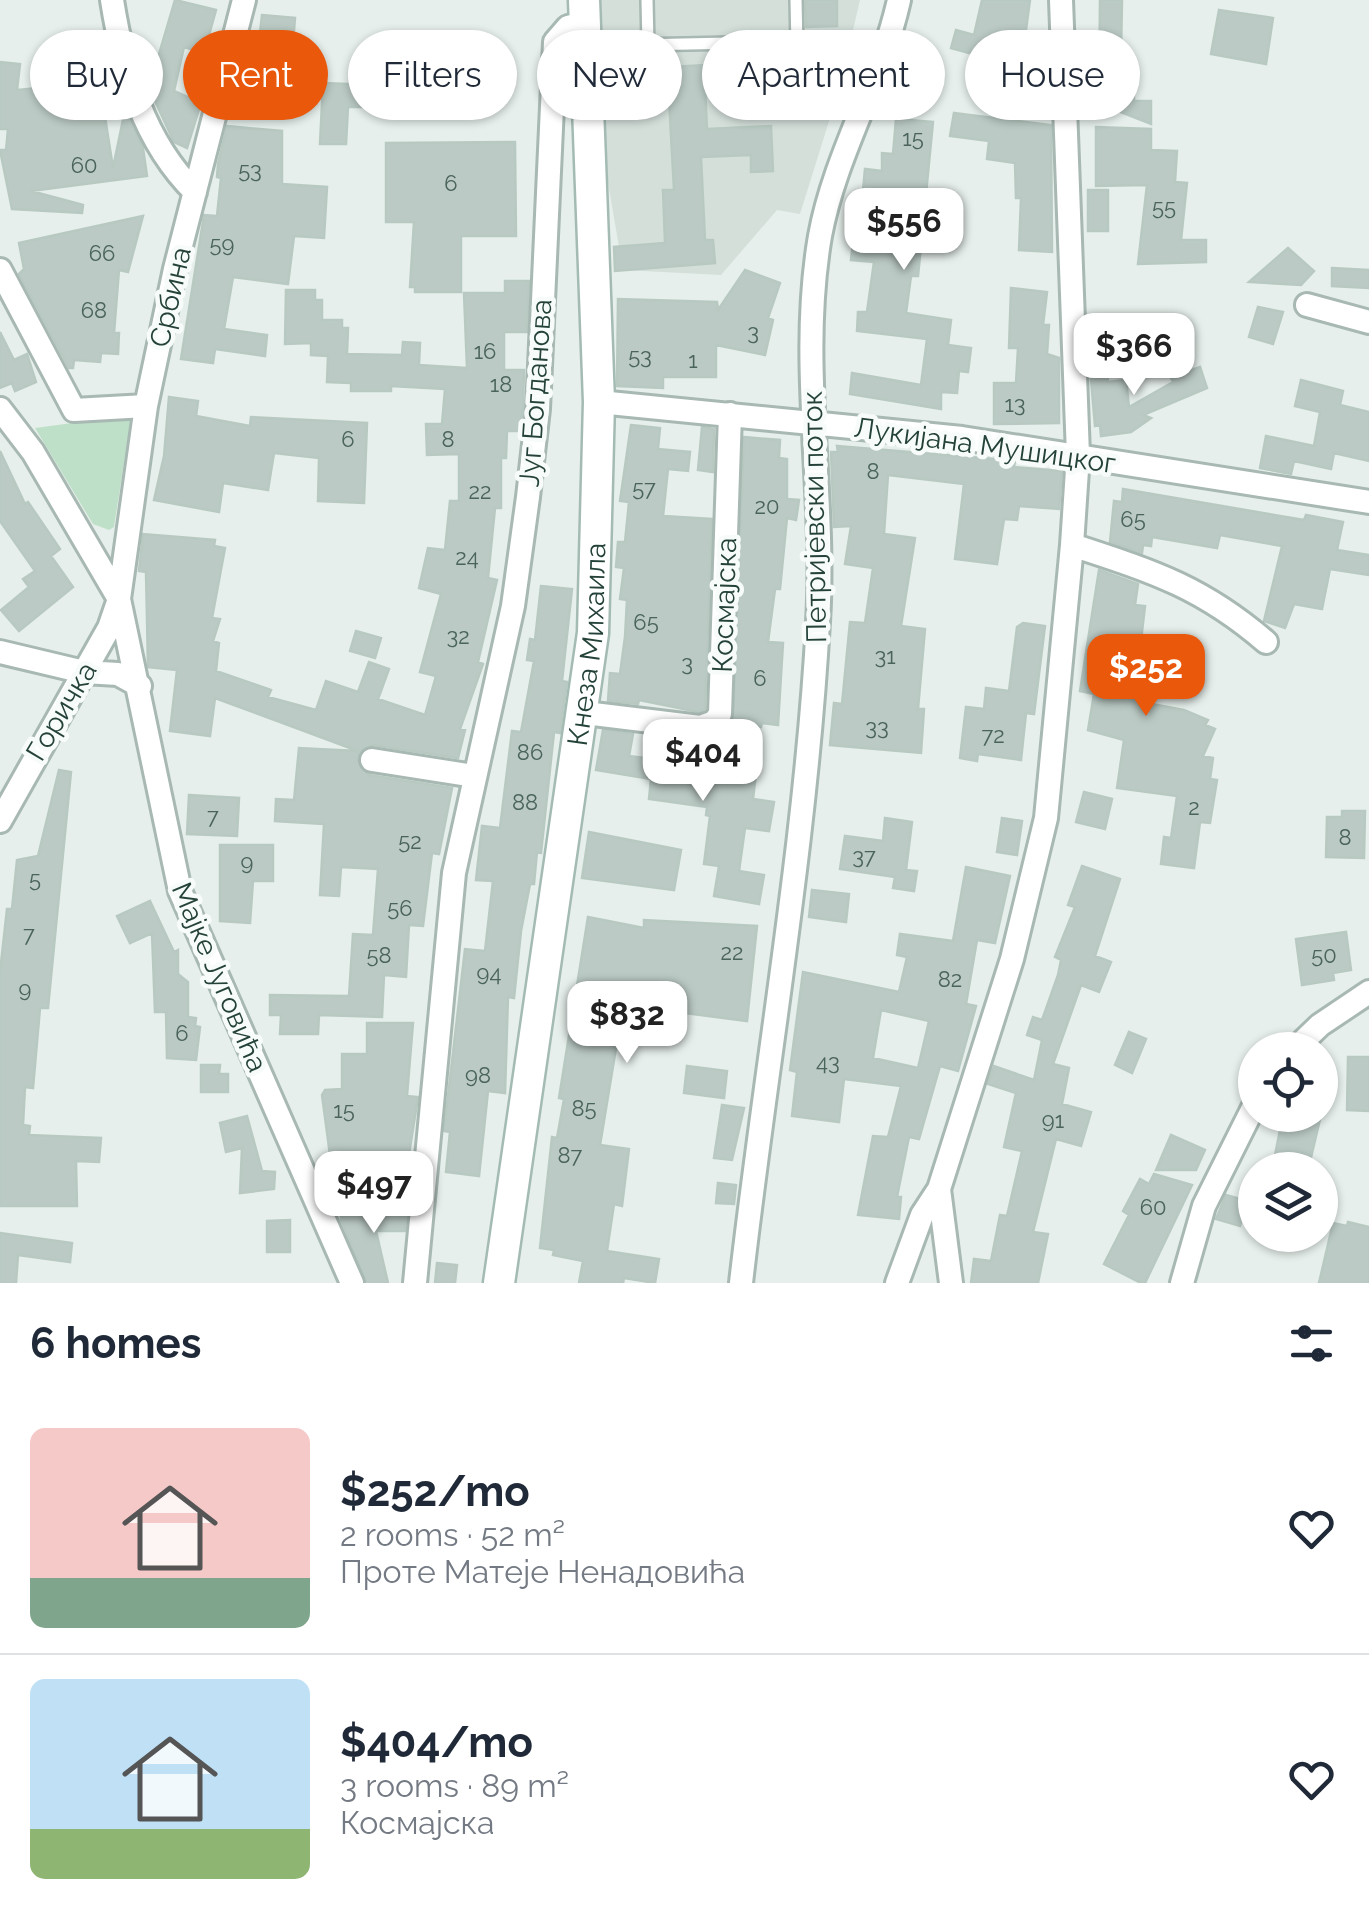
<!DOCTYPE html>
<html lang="en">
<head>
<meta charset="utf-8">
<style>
	body { margin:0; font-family:Raleway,sans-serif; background:#f2f2f3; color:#1f2937; height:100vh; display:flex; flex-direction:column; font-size:38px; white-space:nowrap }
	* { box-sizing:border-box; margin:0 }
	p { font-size:32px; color:#747a83 }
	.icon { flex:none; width:55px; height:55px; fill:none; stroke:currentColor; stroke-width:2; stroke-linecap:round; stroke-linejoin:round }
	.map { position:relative; height:1283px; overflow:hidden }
	.side { display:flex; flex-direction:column; background:#fff; flex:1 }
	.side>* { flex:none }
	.guide { position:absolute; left:30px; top:30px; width:1310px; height:90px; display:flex; gap:20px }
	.controls { position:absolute; left:1238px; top:1032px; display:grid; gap:20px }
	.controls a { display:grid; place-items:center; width:100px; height:100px; border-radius:50%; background:#fff; box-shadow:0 2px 8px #0004; font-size:50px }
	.price { position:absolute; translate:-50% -85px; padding:0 22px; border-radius:20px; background:#fff; color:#222; font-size:32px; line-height:65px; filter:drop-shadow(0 2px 5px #0008) }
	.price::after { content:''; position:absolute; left:50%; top:60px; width:30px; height:22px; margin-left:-15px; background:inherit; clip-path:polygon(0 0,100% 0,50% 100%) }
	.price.on { background:#ea580c; color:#fff }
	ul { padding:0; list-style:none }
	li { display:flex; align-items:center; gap:30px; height:250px; padding:0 30px }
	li+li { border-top:2px solid #e0e1e3 }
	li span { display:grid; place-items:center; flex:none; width:280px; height:200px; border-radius:15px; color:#555 }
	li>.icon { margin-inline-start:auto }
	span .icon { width:120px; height:120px; fill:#fffc; stroke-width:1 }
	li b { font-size:42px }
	h2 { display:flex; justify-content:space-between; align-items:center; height:120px; padding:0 30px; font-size:42px }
	.chip { padding:0 35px; border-radius:45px; background:#fff; box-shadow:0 2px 8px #0004; font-size:35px; line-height:90px }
	.chip.on { background:#ea580c; color:#fff }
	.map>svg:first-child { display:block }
	.built { fill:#d4dfda }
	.green { fill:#bfe0c8 }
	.building { fill:#bbcac4; stroke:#b8c9c2; stroke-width:2.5; fill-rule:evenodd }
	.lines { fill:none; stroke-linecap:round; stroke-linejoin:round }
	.lane-casing { stroke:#a8b8b2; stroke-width:16 }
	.street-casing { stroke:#a8b8b2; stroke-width:28 }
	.secondary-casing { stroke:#a4bbb3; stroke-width:35 }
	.lane { stroke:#fff; stroke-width:11 }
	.street { stroke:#fff; stroke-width:22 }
	.secondary { stroke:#fff; stroke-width:30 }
	.labels { text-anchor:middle; stroke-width:9; stroke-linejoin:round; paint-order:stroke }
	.number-label { font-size:22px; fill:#4a645c }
	.street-label { font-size:28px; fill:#24423a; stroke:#f7fbf9 }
</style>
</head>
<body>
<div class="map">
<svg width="1369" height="1283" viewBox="0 0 1369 1283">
	<rect width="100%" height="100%" fill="#e6efeb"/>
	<path class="built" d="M 601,0 L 860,0 L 849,47 L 827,69 L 834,82 L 835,102 L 800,214 L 777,210 L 721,275 L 623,270 L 607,177 Z"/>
	<path class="green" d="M 125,416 L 131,418 L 114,527 L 109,530 L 93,524 L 35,428 Z"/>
	<path class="building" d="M 175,0 L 216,10 L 204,53 L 184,47 L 174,91 L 201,103 L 187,148 L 174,142 L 149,88 Z
		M 805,0 L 837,0 L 837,26 L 806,27 Z
		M 982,0 L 1030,0 L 1021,67 L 951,48 L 956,30 L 974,35 Z
		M 1100,0 L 1122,0 L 1121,56 L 1134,56 L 1134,101 L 1151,101 L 1151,124 L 1095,102 L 1099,101 Z
		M 1219,10 L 1273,18 L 1266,64 L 1211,54 Z
		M 262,15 L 295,18 L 289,94 L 242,90 L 249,41 L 259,42 Z
		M 96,60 L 113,168 L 125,110 L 143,148 L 147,176 L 31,191 L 83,205 L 82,213 L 12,209 L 0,150 L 6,150 L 8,129 L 0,129 L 0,62 L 20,64 L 17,90 L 60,86 L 57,66 Z
		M 704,65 L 707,129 L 771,126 L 773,171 L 751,172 L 751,155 L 701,157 L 705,240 L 713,240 L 715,263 L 615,271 L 614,247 L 665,243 L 663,190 L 674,190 L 669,99 L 657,100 L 655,68 Z
		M 323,83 L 373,85 L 374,107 L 348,107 L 346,144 L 320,144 Z
		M 954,113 L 1051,125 L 1052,252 L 1019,250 L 1021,198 L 1016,198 L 1015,163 L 987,159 L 989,141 L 950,136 Z
		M 896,119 L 933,122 L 918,276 L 911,276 L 906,313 L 951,320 L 948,345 L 971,348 L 968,372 L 959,371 L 957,393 L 941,392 L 941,409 L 850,394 L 852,373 L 921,385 L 927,339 L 857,331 L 858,312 L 867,312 L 874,262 L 851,260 L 853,242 L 882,243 L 885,203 L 862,201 L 865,169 L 882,171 L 882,153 L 893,154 Z
		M 227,126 L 282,131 L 282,184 L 327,187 L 324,238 L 294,236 L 288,284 L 233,277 L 224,329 L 267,335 L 265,356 L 215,349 L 213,363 L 181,359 L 204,215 L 217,216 L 221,178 L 217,177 L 218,164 Z
		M 1096,127 L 1151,129 L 1151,150 L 1177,151 L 1175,182 L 1187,183 L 1181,240 L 1206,240 L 1206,262 L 1138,264 L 1147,185 L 1096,186 Z
		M 515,142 L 516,236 L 461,236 L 461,292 L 415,292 L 415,287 L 410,287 L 414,222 L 386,222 L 386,143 Z
		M 1088,190 L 1108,190 L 1108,231 L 1088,231 Z
		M 143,216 L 128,272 L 119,270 L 114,333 L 119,333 L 118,354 L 101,353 L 100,362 L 74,360 L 73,368 L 69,368 L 19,274 L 24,269 L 19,243 Z
		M 1288,248 L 1314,271 L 1301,285 L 1249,282 Z
		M 1332,268 L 1369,270 L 1369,288 L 1332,286 Z
		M 745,270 L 780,283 L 768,318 L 773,320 L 765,355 L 716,345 L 716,377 L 663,377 L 663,388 L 617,386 L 618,299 L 717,302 L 718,310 Z
		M 505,281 L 529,281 L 527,332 L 504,332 L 504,370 L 524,370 L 523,408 L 520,431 L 507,431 L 506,458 L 501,458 L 501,508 L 495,508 L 488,578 L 497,580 L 478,662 L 483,664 L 460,729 L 465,730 L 458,758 L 373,745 L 361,750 L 357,759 L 369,775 L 452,788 L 439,854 L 432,853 L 423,926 L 409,925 L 406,977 L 384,975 L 382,1017 L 319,1015 L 318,1034 L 280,1034 L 281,1015 L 270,1015 L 270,995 L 349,996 L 353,934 L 373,935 L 378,869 L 341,867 L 339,896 L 320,895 L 324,824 L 275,821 L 276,799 L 294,800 L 299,748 L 358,751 L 215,698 L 210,736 L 170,731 L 177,670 L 148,667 L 146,572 L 139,571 L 143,534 L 215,540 L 214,546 L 225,548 L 212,618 L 220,619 L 213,641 L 219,643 L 216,671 L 271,690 L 268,697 L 316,710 L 326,681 L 358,692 L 369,662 L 389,669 L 378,699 L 425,715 L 436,676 L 420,672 L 441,594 L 419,588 L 428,548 L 445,550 L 450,501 L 459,501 L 459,454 L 427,455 L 426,424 L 442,424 L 445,389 L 391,386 L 391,391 L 351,391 L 351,383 L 327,382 L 328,356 L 311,355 L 311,343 L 285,344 L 286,290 L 315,290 L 315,300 L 322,300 L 322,320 L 342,320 L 342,328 L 348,328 L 347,354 L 402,355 L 403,342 L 420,343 L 419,365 L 467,368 L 464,293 L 505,293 Z
		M 1011,288 L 1047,292 L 1043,325 L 1049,325 L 1047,354 L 1059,358 L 1059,423 L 994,424 L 994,383 L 1016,383 L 1018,348 L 1009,348 Z
		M 1258,307 L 1283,312 L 1273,344 L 1249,337 Z
		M 0,332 L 14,360 L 27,354 L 36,382 L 15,391 L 12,383 L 0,388 Z
		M 1106,355 L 1108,382 L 1126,380 L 1129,407 L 1173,382 L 1171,378 L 1200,367 L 1207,388 L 1143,415 L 1151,418 L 1131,432 L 1101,436 L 1100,425 L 1095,426 L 1089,356 Z
		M 1301,380 L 1343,391 L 1340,405 L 1369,412 L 1369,461 L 1334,453 L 1331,469 L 1294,461 L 1291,474 L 1260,468 L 1266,436 L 1314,446 L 1320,412 L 1295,406 Z
		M 169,397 L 198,401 L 196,416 L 250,426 L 251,417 L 367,423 L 364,503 L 318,501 L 319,458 L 274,453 L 268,490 L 223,483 L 219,512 L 154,500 L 164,456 Z
		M 631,425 L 660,428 L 658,449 L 690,452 L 688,471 L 668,469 L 663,516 L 712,519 L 705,709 L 698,712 L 639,700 L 638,704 L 608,701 L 610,673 L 620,674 L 625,637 L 627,600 L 620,599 L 624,568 L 616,567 L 618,542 L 625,542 L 629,502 L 620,501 Z
		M 702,427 L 714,429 L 713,472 L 698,470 Z
		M 744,437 L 780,440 L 779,458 L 787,459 L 787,499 L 799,500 L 796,520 L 787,518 L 780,589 L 775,589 L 768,642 L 783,643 L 778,725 L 762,723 L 761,727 L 733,720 Z
		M 837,446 L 1007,460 L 1015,461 L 1014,467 L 1062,471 L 1059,509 L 1019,506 L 1017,520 L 1004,519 L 997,564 L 955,559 L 964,484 L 888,475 L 884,534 L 915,538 L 901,626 L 925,629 L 918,709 L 924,709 L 921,753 L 830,745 L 834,703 L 842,704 L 850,622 L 865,623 L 873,568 L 845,564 L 851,526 L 834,527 L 831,452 L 838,452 Z
		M 0,451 L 25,504 L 28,502 L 60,549 L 51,556 L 73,587 L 19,631 L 1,610 L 29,587 L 23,579 L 35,571 L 0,521 Z
		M 1123,489 L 1304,520 L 1306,515 L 1343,522 L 1337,550 L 1369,555 L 1369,575 L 1330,569 L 1322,609 L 1294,604 L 1285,628 L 1264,621 L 1282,546 L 1220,535 L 1217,548 L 1152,537 L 1151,546 L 1143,545 L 1142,553 L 1110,542 L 1114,501 L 1122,502 Z
		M 1099,570 L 1138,584 L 1135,605 L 1145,606 L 1140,649 L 1150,651 L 1141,702 L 1184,710 L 1208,720 L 1205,725 L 1215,729 L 1203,756 L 1213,758 L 1210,779 L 1217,780 L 1210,823 L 1200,822 L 1194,868 L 1161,864 L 1164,837 L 1171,838 L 1177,796 L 1117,788 L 1124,740 L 1088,730 L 1094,694 L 1080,691 Z
		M 541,586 L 572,589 L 562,681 L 567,682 L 560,733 L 554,732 L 541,853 L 537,852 L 534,884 L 530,884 L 521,931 L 514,998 L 508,997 L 505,1093 L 488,1091 L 479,1176 L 446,1172 L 450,1132 L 444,1131 L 465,949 L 485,951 L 493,881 L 476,880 L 482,826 L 500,828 L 512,731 L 521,732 L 534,661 L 527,660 L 530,639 L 535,640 Z
		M 1023,623 L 1045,626 L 1034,714 L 1026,713 L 1021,760 L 978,754 L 977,761 L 960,758 L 966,707 L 984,709 L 986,688 L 1009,691 L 1017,627 Z
		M 356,631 L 381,638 L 375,658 L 350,651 Z
		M 603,730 L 633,734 L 629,756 L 683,763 L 684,750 L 707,753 L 707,759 L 757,765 L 753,799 L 774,802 L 769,831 L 745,828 L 739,871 L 764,875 L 759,904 L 714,896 L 719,866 L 704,864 L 710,816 L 706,815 L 707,807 L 649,799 L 651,779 L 596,770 Z
		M 59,770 L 71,772 L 48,1008 L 40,1008 L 33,1088 L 25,1087 L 23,1125 L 30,1126 L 29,1135 L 101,1138 L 99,1162 L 76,1161 L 77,1206 L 0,1206 L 0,972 L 7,909 L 12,909 L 17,860 L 38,856 Z
		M 1084,792 L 1112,799 L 1105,829 L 1076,822 Z
		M 189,795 L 239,798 L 237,836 L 187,834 Z
		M 1342,811 L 1365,811 L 1364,858 L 1326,857 L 1327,817 L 1342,817 Z
		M 885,818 L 912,822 L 906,870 L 917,871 L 914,891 L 893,888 L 895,877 L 840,869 L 845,836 L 883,841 Z
		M 1002,818 L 1022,821 L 1017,855 L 997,852 Z
		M 589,832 L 681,850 L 674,890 L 582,878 Z
		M 220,845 L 273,845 L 273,881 L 253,881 L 250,923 L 220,921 Z
		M 1082,866 L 1120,879 L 1095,956 L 1111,962 L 1099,992 L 1081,985 L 1053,1064 L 1069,1068 L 1062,1104 L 1091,1112 L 1081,1146 L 1056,1139 L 1033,1232 L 1048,1234 L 1038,1283 L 971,1283 L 974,1259 L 991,1261 L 1000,1215 L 1007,1216 L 1022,1151 L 1004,1147 L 1016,1093 L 988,1084 L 994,1066 L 1034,1080 L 1042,1040 L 1027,1035 L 1033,1017 L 1042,1020 L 1058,975 L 1061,960 L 1055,957 L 1075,907 L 1068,905 Z
		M 966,867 L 1010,876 L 995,943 L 977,940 L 966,1004 L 976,1006 L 958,1071 L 940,1066 L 919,1139 L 909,1137 L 897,1197 L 901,1197 L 899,1219 L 858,1215 L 873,1136 L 888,1137 L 901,1086 L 844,1079 L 839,1122 L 792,1116 L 797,1072 L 790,1070 L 803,972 L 899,992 L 907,957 L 897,955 L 900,934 L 953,941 ZM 881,1010 L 929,1021 L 918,1068 L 873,1058 Z
		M 812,890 L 849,894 L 846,922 L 809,917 Z
		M 150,901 L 174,952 L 178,950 L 178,974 L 188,982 L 188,1017 L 196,1018 L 195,1026 L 200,1027 L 196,1060 L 167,1058 L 166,1012 L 155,1012 L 152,933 L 130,943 L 117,916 Z
		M 588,917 L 644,928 L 644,920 L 757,926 L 747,1021 L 669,1011 L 668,1028 L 620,1024 L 600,1145 L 629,1149 L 622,1206 L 614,1204 L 607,1251 L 659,1259 L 655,1283 L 624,1278 L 623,1283 L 579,1283 L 583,1261 L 553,1255 L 554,1250 L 540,1248 L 552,1137 L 557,1138 L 564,1099 L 559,1098 Z
		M 1346,932 L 1351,970 L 1333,973 L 1334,980 L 1302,985 L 1296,939 Z
		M 367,1023 L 413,1023 L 407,1096 L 418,1097 L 407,1167 L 330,1155 L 322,1095 L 325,1090 L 342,1089 L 342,1054 L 367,1054 Z
		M 1129,1032 L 1146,1039 L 1132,1073 L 1115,1065 Z
		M 1348,1057 L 1369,1057 L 1369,1111 L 1347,1110 Z
		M 201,1065 L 220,1065 L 219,1074 L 228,1074 L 228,1092 L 201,1092 Z
		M 687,1066 L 727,1071 L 724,1098 L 684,1093 Z
		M 722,1105 L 744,1108 L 732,1160 L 714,1158 Z
		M 1283,1115 L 1321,1115 L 1308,1170 L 1272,1170 Z
		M 247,1116 L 262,1171 L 275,1172 L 274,1189 L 240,1193 L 242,1148 L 226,1152 L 220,1123 Z
		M 1171,1135 L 1205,1150 L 1196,1170 L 1156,1170 Z
		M 1154,1174 L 1192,1185 L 1145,1283 L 1141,1283 L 1104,1264 L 1129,1215 L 1123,1211 L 1140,1179 L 1149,1184 Z
		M 718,1183 L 736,1185 L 734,1204 L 716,1203 Z
		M 1226,1195 L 1248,1201 L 1240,1226 L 1216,1219 Z
		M 375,1201 L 408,1201 L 405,1231 L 376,1231 L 388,1283 L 367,1283 L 341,1220 L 341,1215 L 373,1215 L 375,1227 Z
		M 290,1220 L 290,1252 L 267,1252 L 267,1221 Z
		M 1348,1222 L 1369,1227 L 1369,1283 L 1319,1283 L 1333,1223 L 1347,1226 Z
		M 0,1233 L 72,1243 L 70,1262 L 18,1255 L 16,1283 L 0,1283 Z
		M 437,1263 L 457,1265 L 455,1283 L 435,1283 Z"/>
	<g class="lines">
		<g class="lane-casing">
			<path id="lane" d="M 647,0 L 648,45
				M 796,0 L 797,47
				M 590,46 L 782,42 L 838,61 L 870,81"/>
		</g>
		<g class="street-casing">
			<path id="street" d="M 112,0 C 123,70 144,142 195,192
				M 0,270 L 74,410 L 146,406
				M 1307,305 L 1369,322
				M 599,402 L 962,438 L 1369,502
				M 0,409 L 33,452 L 119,599 L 180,891 L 352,1283
				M 1072,545 C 1151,571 1201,586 1266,642
				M 0,652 L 84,672 L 118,674 L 140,686
				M 585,713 L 700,727 L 714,722 L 720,714 L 730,414
				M 372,760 L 474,776
				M 0,821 L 109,628 L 119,599 L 146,406 L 175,269 L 244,0
				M 1294,1050 L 1320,1025 L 1369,992
				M 415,1283 L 454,873 L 513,606 L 528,497 L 538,409 L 555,42 L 568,27 L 584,23
				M 741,1283 C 766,1063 806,843 818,622 C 826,494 798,364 820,236 C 835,154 881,81 899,0
				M 897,1283 L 922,1215 L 939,1189
				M 951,1283 L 939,1189 L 1012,959 L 1046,818 L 1072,545 L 1078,455 L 1061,0
				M 1182,1283 L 1204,1206 L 1255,1104"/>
		</g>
		<g class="secondary-casing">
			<g id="secondary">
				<path id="s1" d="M 499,1283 L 593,633 L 599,402 L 584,0"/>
			</g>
		</g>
		<use href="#lane" class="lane"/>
		<use href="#street" class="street"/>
		<use href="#secondary" class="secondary"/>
	</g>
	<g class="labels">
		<g class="number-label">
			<text x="913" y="146">15</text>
			<text x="84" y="173">60</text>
			<text x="250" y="178">53</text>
			<text x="451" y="191">6</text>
			<text x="1164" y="215">55</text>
			<text x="222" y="252">59</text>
			<text x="102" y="261">66</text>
			<text x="94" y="318">68</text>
			<text x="753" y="340">3</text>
			<text x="485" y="359">16</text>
			<text x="640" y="364">53</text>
			<text x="693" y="368">1</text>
			<text x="501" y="392">18</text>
			<text x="1015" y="412">13</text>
			<text x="348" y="447">6</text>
			<text x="448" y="447">8</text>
			<text x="873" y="479">8</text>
			<text x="644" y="496">57</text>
			<text x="480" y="499">22</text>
			<text x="767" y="514">20</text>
			<text x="1133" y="527">65</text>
			<text x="467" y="565">24</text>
			<text x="646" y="630">65</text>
			<text x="458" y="644">32</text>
			<text x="885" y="664">31</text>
			<text x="687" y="671">3</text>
			<text x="760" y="686">6</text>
			<text x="877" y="735">33</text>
			<text x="993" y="743">72</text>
			<text x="530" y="760">86</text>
			<text x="525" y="810">88</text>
			<text x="1194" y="815">2</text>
			<text x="213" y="824">7</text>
			<text x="1345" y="845">8</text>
			<text x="410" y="849">52</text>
			<text x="864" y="864">37</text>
			<text x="247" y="870">9</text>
			<text x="35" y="887">5</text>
			<text x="400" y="916">56</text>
			<text x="29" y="942">7</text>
			<text x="732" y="960">22</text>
			<text x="379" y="963">58</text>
			<text x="1324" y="963">50</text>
			<text x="489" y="981">94</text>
			<text x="950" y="987">82</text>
			<text x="25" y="997">9</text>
			<text x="182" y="1041">6</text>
			<text x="828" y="1070">43</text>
			<text x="478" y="1083">98</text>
			<text x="584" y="1116">85</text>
			<text x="344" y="1118">15</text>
			<text x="1053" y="1128">91</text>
			<text x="570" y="1163">87</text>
			<text x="1153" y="1215">60</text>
		</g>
		<g class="street-label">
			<text transform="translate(170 297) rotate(-77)" y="10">Србина</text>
			<text transform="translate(535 393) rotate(-86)" y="10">Југ Богданова</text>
			<text transform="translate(985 445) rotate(8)" y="10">Лукијана Мушицког</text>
			<text transform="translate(814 517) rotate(-91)" y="10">Петријевски поток</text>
			<text transform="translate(724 605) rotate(-88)" y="10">Космајска</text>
			<text dy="10" stroke="none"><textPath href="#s1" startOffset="645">Кнеза Михаила</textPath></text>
			<text transform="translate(61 711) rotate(-59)" y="10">Горичка</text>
			<text transform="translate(220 977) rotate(67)" y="10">Мајке Југовића</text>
		</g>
	</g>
</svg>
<div class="controls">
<a><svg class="icon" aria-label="locate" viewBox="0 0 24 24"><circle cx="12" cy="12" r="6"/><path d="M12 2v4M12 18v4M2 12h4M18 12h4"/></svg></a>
<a><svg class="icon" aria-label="layers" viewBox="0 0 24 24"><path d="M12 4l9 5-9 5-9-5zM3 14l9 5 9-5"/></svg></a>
</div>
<b class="price" style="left:904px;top:273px">$556</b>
<b class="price" style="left:1134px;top:398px">$366</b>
<b class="price on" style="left:1146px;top:719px">$252</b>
<b class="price" style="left:703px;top:804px">$404</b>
<b class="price" style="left:627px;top:1066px">$832</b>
<b class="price" style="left:374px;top:1236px">$497</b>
<div class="guide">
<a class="chip">Buy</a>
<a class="chip on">Rent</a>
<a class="chip">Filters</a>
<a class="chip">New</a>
<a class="chip">Apartment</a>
<a class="chip">House</a>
</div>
</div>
<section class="side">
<h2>6 homes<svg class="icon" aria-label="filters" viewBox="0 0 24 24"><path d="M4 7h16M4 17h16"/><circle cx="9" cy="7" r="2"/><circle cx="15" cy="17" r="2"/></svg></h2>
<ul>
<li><span style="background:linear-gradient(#f6c9c9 75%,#7fa58c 0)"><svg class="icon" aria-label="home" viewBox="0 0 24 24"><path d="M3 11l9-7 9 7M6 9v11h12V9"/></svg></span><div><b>$252/mo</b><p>2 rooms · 52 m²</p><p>Проте Матеје Ненадовића</p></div><svg class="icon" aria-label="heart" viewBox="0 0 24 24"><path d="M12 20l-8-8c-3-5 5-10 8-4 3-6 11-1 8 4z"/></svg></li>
<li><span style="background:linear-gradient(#bfe0f5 75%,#8fb573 0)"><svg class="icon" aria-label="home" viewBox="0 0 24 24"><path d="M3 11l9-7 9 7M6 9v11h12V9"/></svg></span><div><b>$404/mo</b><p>3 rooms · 89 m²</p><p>Космајска</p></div><svg class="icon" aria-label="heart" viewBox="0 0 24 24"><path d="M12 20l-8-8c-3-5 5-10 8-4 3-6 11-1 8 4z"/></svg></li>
</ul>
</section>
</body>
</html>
